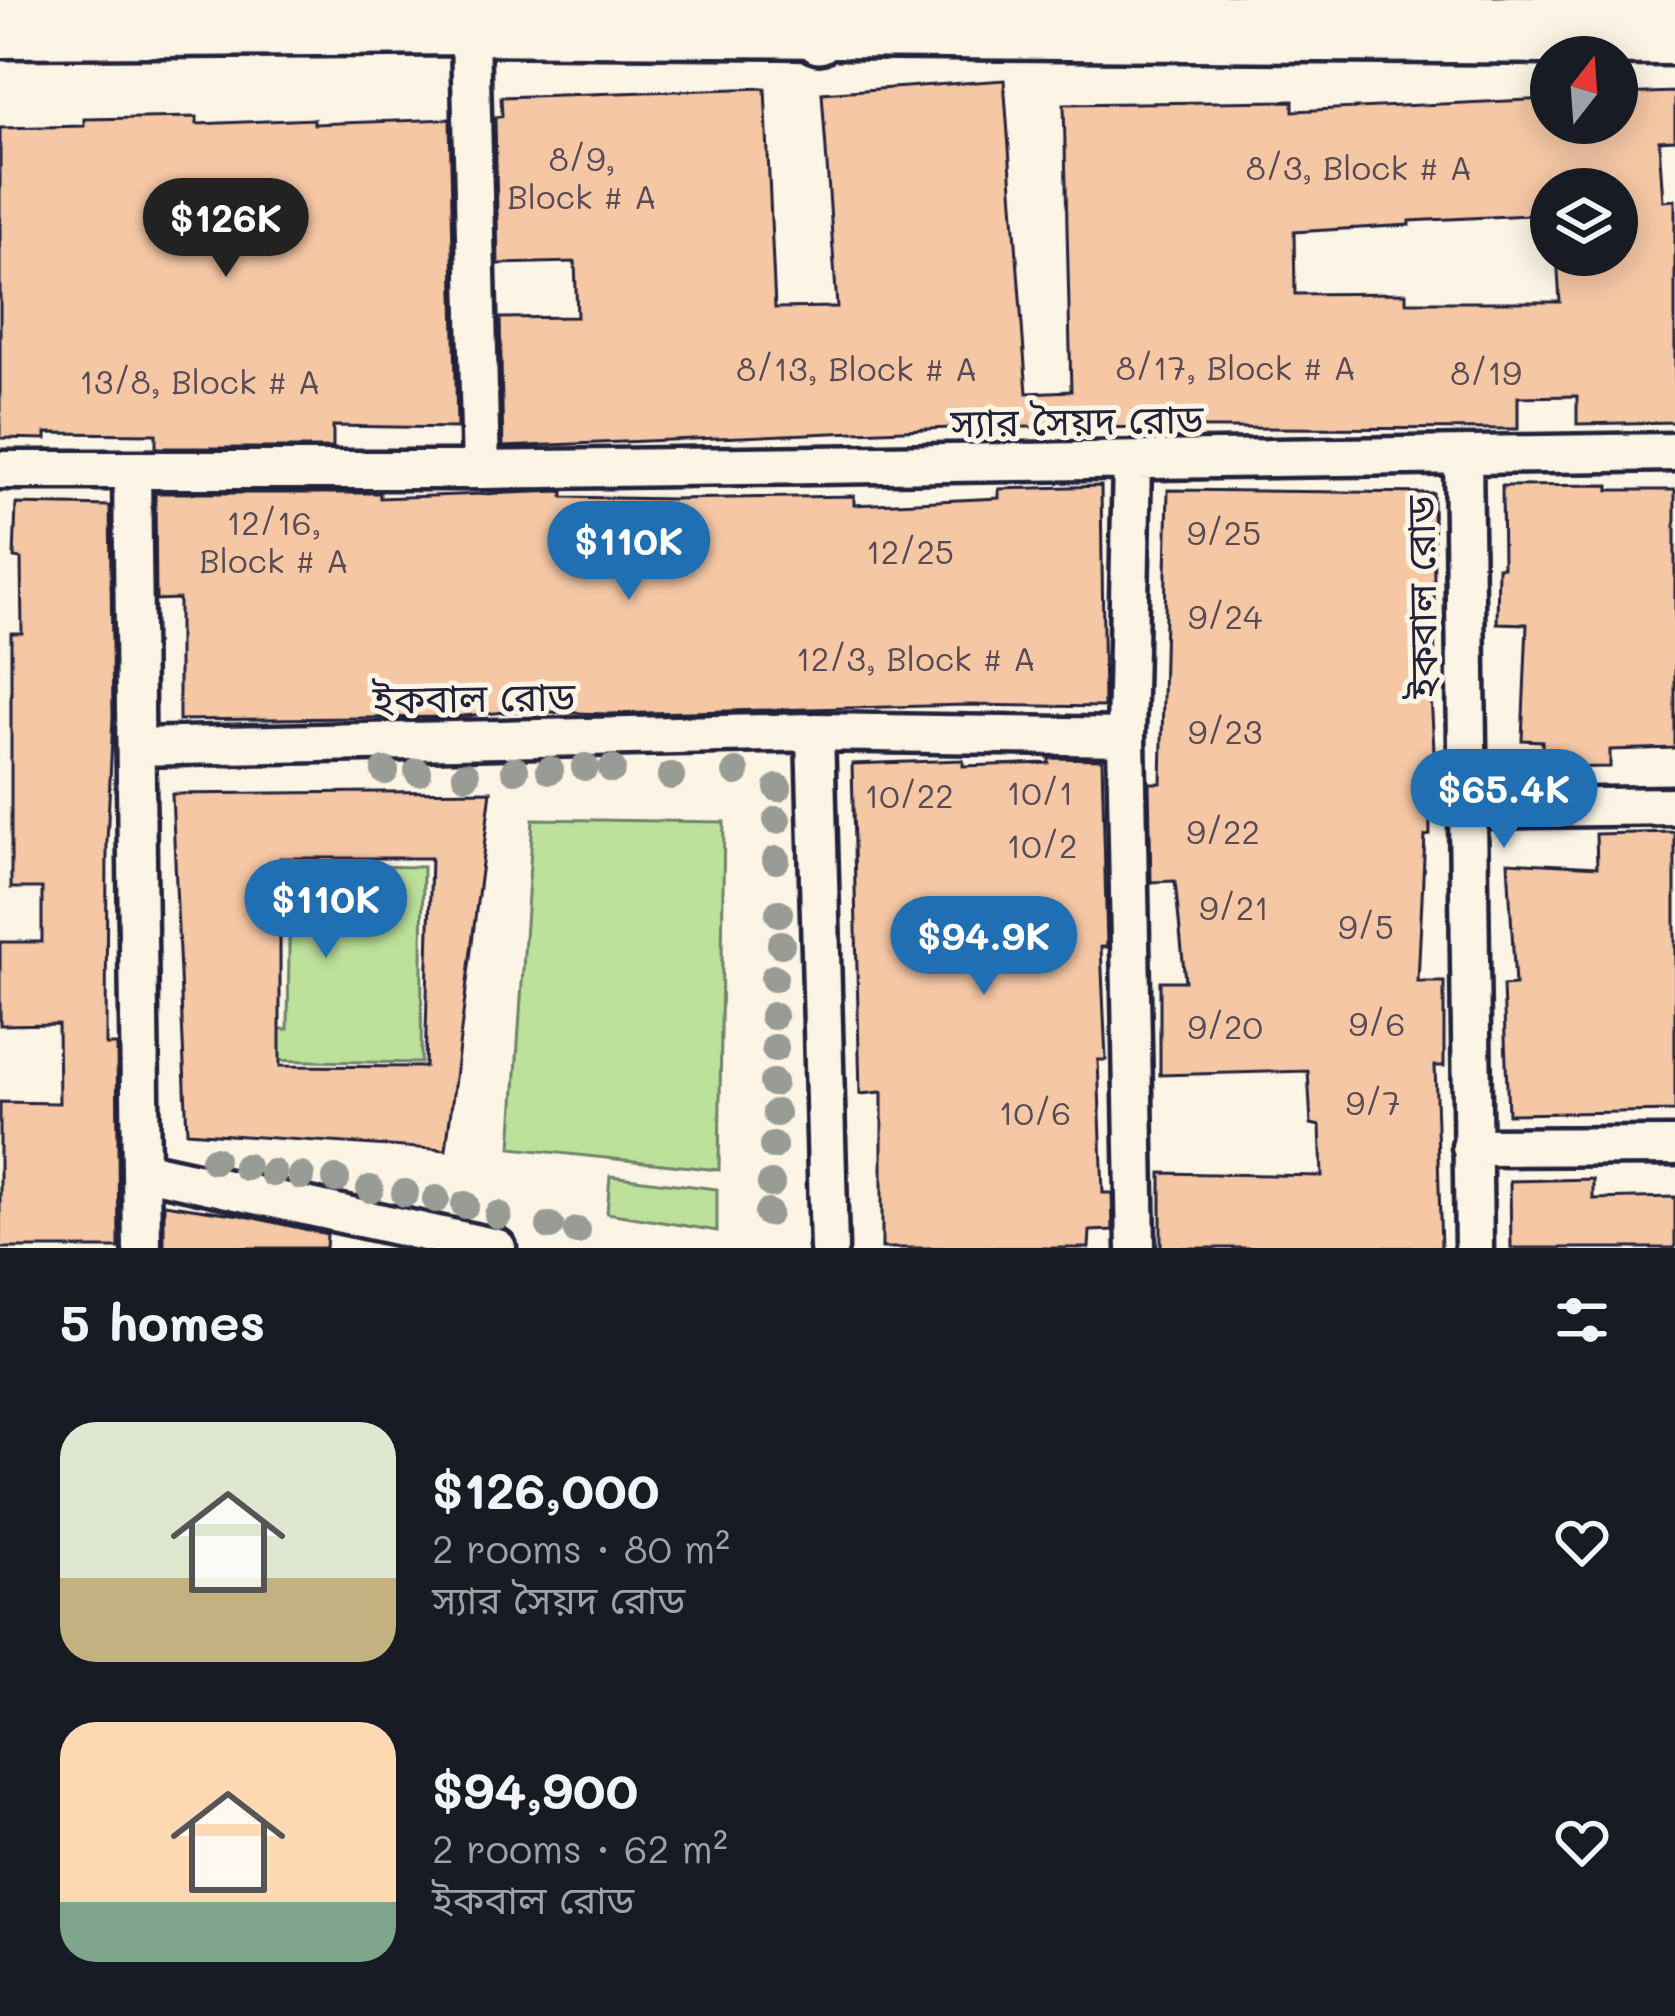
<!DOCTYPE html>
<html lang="en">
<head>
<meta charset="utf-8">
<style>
	body { margin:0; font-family:Mali,"Noto Sans Bengali",sans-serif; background:#242831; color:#f1f3f6; height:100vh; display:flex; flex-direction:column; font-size:45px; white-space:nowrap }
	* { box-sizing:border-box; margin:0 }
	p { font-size:39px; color:#9ea1a6 }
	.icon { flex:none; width:66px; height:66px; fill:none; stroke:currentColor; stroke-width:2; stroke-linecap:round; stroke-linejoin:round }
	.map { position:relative; height:1248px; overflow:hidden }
	.details { display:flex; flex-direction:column; background:#171b24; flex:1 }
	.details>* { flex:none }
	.needle { width:78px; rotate:17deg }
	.buttons { position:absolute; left:1530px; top:36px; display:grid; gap:24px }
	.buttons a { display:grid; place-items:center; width:108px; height:108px; border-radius:50%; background:#171b24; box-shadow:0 6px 30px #0003; font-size:60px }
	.price { position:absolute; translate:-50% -102px; padding:0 27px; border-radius:42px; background:#1f6fb2; color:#fff; font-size:39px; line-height:78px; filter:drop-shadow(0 3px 6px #0008) }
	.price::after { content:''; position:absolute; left:50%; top:72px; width:36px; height:27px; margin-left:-18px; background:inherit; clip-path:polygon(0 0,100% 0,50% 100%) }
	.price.active { background:#222; color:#fff }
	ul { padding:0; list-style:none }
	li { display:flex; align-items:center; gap:36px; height:300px; padding:0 60px }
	li span { display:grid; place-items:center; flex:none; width:336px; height:240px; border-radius:36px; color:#555 }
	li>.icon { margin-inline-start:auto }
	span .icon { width:144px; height:144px; fill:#fffc; stroke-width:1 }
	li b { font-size:51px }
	h2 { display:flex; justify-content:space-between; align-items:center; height:144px; padding:0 60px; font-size:51px }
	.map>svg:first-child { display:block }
	.green { fill:#bce19b; stroke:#6f826b; stroke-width:3 }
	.building { fill:#f5c7a5; stroke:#22223b; stroke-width:3; fill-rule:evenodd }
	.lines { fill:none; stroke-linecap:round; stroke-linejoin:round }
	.minor-casing { stroke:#22223b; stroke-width:45 }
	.major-casing { stroke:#22223b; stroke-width:54 }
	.minor { stroke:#fcf5e5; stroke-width:36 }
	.major { stroke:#fcf5e5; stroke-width:45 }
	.tree { fill:#999b95 }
	.labels { text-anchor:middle; stroke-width:10; stroke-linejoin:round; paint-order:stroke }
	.number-label { font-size:33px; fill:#574b56 }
	.street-label { font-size:39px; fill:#22223b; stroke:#fcf5e5 }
</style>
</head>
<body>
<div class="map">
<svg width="1675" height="1248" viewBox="0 0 1675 1248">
	<rect width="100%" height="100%" fill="#fcf5e5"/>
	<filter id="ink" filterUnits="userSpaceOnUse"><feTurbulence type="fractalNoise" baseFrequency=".00833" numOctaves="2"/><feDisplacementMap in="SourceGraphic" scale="24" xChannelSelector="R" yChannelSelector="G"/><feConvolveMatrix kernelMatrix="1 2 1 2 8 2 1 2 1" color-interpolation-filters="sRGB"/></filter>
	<g filter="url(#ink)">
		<path class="green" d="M 533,819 L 724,822 L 719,1170 L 511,1148 Z
			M 290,865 L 423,867 L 421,1063 L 253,1060 L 253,1029 L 288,1029 Z
			M 610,1176 L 717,1189 L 717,1231 L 607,1213 Z"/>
		<path class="building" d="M 1004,80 L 1027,393 L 1071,391 L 1064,104 L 1293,101 L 1293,111 L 1551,99 L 1551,123 L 1617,123 L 1617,94 L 1675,92 L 1675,140 L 1659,141 L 1663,201 L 1675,200 L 1675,422 L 1577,424 L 1577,396 L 1518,397 L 1518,429 L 975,427 L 503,447 L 500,318 L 577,317 L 575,262 L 498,264 L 495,117 L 502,116 L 501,97 L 765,88 L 775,308 L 837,307 L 822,93 ZM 1551,189 L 1617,189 L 1617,255 L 1557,255 L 1560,302 L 1406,302 L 1406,293 L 1295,294 L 1294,232 L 1410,225 L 1410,221 L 1551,214 Z
			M 197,117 L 197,124 L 314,119 L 314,124 L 450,119 L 457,428 L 333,426 L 333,448 L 156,448 L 156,434 L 46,433 L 46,439 L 0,438 L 0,128 L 84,126 L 84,119 Z
			M 1609,485 L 1609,490 L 1675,490 L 1675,748 L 1610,750 L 1610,767 L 1543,768 L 1542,741 L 1522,740 L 1527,624 L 1497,623 L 1498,567 L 1503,567 L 1502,486 Z
			M 1101,486 L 1104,707 L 967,705 L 607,714 L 516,711 L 454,717 L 179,720 L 179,599 L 156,600 L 155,493 L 380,493 L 380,498 L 563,491 L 563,497 L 671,499 L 854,496 L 854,505 L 999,498 L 999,489 Z
			M 1168,490 L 1433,493 L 1435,675 L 1430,676 L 1435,769 L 1429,770 L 1430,835 L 1425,836 L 1418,982 L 1444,982 L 1444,1066 L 1435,1066 L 1441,1248 L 1161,1248 L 1161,1173 L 1322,1176 L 1320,1126 L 1311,1124 L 1308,1071 L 1160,1075 L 1160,981 L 1185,981 L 1175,881 L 1151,882 L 1149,783 L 1161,783 Z
			M 16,504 L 110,506 L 113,717 L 107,842 L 106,1045 L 117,1045 L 119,1248 L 0,1248 L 0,1102 L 59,1103 L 58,1024 L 0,1025 L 0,942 L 42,942 L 42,888 L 11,888 L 11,633 L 22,633 L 21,559 L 14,558 Z
			M 1049,758 L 1102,759 L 1107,947 L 1101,947 L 1106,1060 L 1098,1060 L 1103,1193 L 1112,1193 L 1113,1230 L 1090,1231 L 1089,1248 L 882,1248 L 882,1092 L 860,1094 L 852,764 L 963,760 L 963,766 L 1049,763 Z
			M 491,791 L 446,1150 L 187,1132 L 172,794 ZM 280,858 L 431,858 L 425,1067 L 280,1066 Z
			M 1675,832 L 1675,1111 L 1508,1114 L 1503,986 L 1515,985 L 1508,862 L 1597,867 L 1596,834 Z
			M 1593,1179 L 1593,1199 L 1675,1197 L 1675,1248 L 1511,1248 L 1510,1181 Z
			M 164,1204 L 240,1215 L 327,1234 L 326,1248 L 164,1248 Z"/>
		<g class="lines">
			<g class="minor-casing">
				<path id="minor" d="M 0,10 L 1675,15
					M 470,36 L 481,470
					M 0,39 L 470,36 L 1675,46
					M 1463,456 L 1474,1248
					M 1132,463 L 1126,737 L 1136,1248
					M 0,470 L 481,470 L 1675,452
					M 132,472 L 142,1248
					M 815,732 L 829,1248
					M 136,747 L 815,732 L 1126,737
					M 1467,809 L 1675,806
					M 1471,1147 L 1675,1146
					M 141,1170 L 497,1248"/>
			</g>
			<g class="major-casing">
				<path id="major" d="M 819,40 L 820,12"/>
			</g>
			<use href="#minor" class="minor"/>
			<use href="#major" class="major"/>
		</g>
		<g class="tree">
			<circle cx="585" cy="767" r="14"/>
			<circle cx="612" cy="769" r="14"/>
			<circle cx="515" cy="770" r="14"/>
			<circle cx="550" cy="770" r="14"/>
			<circle cx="385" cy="771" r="14"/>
			<circle cx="418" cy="772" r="14"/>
			<circle cx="736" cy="772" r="14"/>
			<circle cx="466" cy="775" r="14"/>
			<circle cx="671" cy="776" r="14"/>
			<circle cx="778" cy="788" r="14"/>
			<circle cx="777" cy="820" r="14"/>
			<circle cx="776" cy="860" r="14"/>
			<circle cx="779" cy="913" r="14"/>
			<circle cx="781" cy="944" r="14"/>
			<circle cx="774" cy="978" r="14"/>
			<circle cx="773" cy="1016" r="14"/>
			<circle cx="775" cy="1048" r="14"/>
			<circle cx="773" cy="1083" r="14"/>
			<circle cx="776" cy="1113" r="14"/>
			<circle cx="773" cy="1146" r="14"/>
			<circle cx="214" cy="1160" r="14"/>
			<circle cx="246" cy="1167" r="14"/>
			<circle cx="273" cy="1173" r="14"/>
			<circle cx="301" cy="1176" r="14"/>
			<circle cx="336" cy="1179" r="14"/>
			<circle cx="771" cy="1184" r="14"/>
			<circle cx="370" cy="1189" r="14"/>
			<circle cx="405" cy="1193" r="14"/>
			<circle cx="436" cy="1199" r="14"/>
			<circle cx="465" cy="1205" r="14"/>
			<circle cx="768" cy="1213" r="14"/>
			<circle cx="498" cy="1215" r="14"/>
			<circle cx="550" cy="1226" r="14"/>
			<circle cx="577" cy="1231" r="14"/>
		</g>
	</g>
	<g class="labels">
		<g class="number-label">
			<text x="582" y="171">8/9,<tspan x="582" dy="38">Block # A</tspan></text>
			<text x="1359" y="180">8/3, Block # A</text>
			<text x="1236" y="380">8/17, Block # A</text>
			<text x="857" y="381">8/13, Block # A</text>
			<text x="1486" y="385">8/19</text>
			<text x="200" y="394">13/8, Block # A</text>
			<text x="274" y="535">12/16,<tspan x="274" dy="38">Block # A</tspan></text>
			<text x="1224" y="545">9/25</text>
			<text x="910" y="564">12/25</text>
			<text x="1225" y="629">9/24</text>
			<text x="916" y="671">12/3, Block # A</text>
			<text x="1225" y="744">9/23</text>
			<text x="1040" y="805">10/1</text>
			<text x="909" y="808">10/22</text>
			<text x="1223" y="844">9/22</text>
			<text x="1042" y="858">10/2</text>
			<text x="1234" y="920">9/21</text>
			<text x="1366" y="939">9/5</text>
			<text x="1377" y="1036">9/6</text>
			<text x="1225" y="1039">9/20</text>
			<text x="1373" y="1115">9/7</text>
			<text x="1035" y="1125">10/6</text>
		</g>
		<g class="street-label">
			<text transform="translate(1077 421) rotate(-1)" y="14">স্যার সৈয়দ রোড</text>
			<text transform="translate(1422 597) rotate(-91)" y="14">ইকবাল রোড</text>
			<text transform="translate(474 698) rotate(-1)" y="14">ইকবাল রোড</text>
		</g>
	</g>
</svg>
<div class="buttons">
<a><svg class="needle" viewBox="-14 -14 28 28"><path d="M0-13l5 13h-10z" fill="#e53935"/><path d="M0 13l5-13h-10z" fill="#9ea1a6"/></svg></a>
<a><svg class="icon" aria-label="layers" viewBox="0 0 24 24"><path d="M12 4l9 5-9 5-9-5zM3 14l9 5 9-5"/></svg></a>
</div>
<b class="price active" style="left:226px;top:280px">$126K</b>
<b class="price" style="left:629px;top:603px">$110K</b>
<b class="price" style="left:1504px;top:851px">$65.4K</b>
<b class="price" style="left:326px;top:961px">$110K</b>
<b class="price" style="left:984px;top:998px">$94.9K</b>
</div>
<section class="details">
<h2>5 homes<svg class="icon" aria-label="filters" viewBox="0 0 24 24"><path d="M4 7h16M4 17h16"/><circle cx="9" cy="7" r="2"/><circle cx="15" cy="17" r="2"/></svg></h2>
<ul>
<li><span style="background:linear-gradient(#dfe7d0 65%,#c2b280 0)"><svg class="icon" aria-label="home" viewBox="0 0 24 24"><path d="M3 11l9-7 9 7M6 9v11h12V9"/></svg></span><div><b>$126,000</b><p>2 rooms · 80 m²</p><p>স্যার সৈয়দ রোড</p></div><svg class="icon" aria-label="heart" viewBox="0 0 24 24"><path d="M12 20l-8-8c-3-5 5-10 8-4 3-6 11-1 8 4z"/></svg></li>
<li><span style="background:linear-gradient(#ffd9b3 75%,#7fa58c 0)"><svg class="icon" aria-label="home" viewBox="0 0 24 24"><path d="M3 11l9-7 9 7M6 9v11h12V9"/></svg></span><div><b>$94,900</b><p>2 rooms · 62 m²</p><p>ইকবাল রোড</p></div><svg class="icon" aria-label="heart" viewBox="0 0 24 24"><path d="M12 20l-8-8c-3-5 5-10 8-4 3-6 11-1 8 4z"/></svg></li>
</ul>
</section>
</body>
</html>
